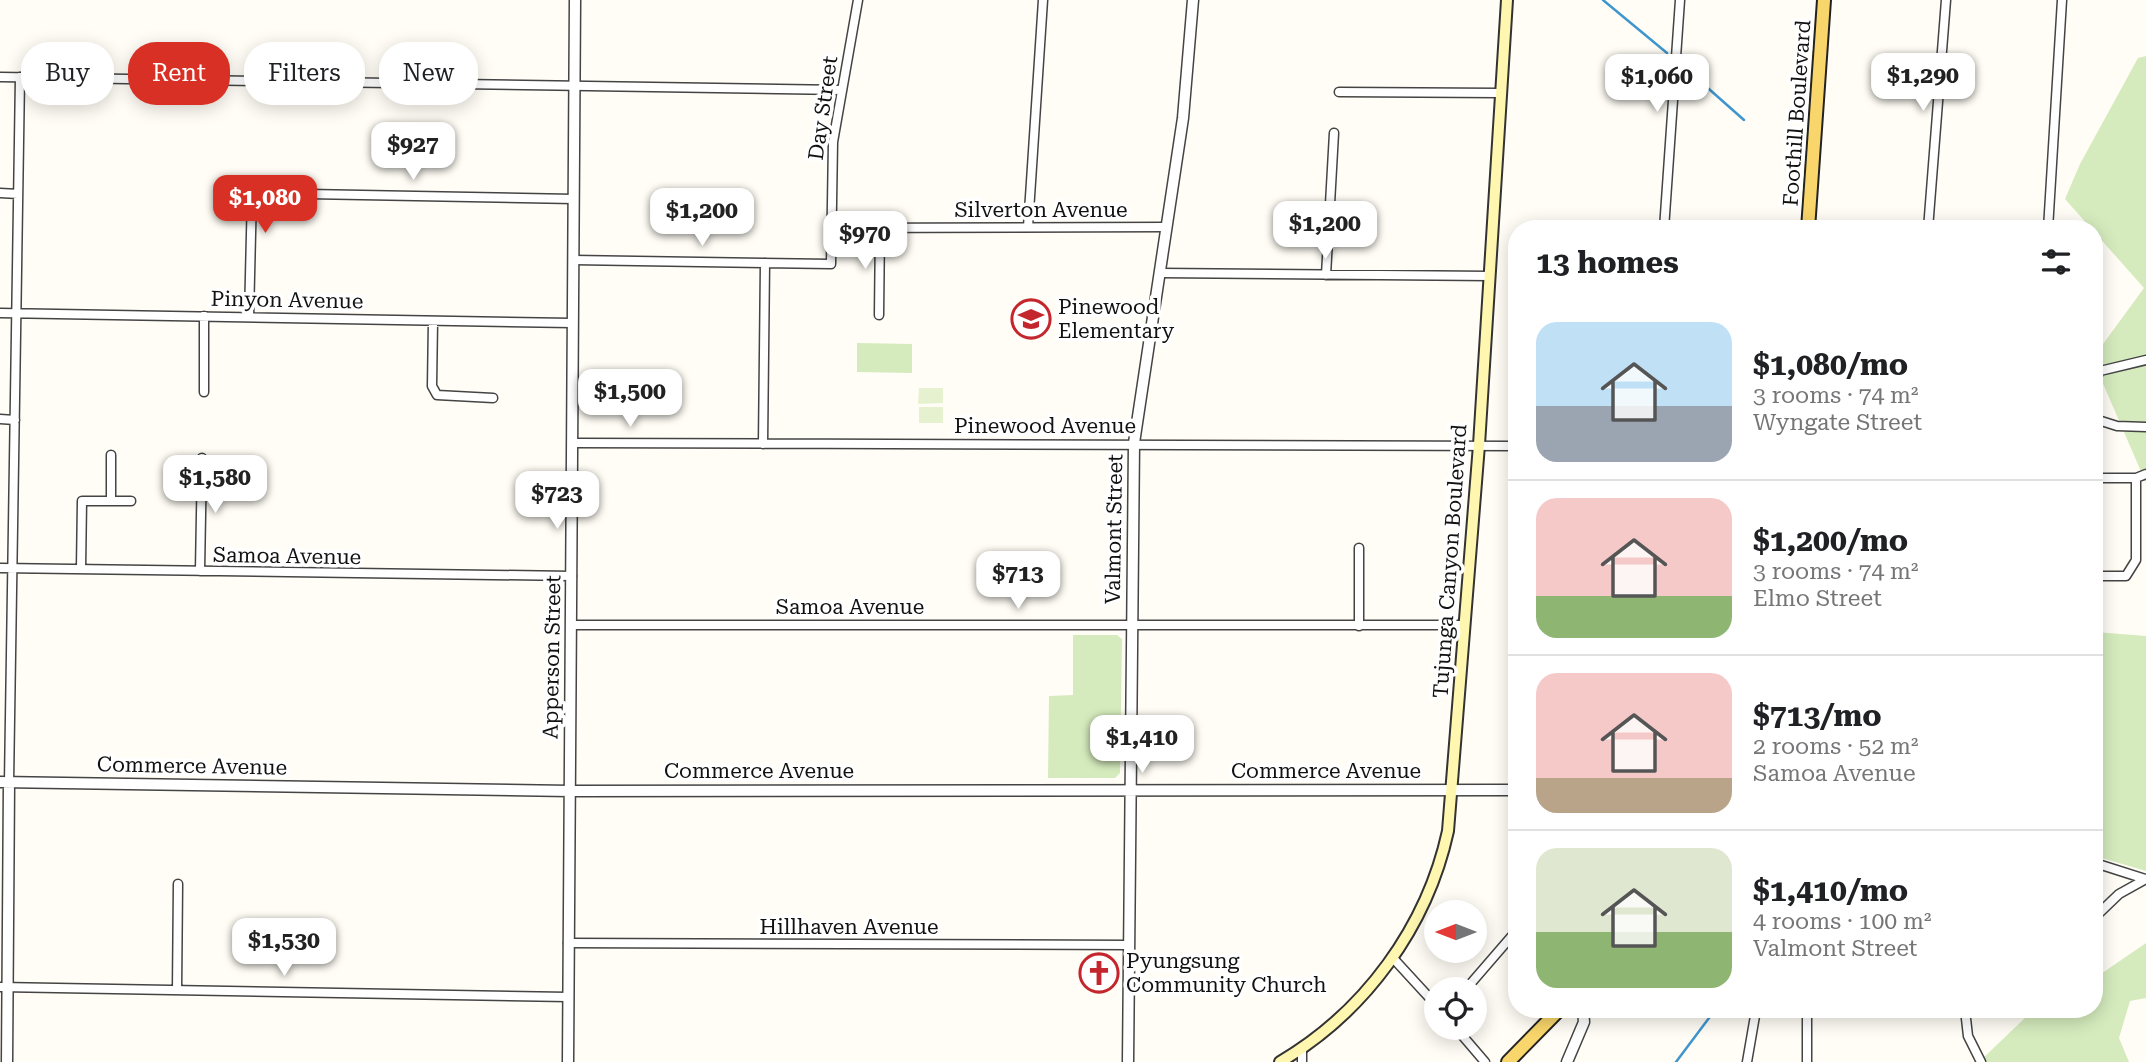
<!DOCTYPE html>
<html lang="en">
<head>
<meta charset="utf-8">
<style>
	body { margin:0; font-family:"Roboto Serif",serif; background:#f2f2f2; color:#202124; height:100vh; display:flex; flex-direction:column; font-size:26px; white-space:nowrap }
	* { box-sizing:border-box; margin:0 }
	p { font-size:23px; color:#757577 }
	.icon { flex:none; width:38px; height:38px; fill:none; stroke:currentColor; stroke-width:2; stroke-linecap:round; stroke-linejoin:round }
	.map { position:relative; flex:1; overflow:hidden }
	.panel { position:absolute; left:1508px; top:220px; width:595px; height:798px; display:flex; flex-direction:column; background:#fff; border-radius:28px; box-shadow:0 4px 18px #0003 }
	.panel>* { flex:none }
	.guide { position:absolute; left:21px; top:42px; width:665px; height:63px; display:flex; gap:14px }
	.needle { width:46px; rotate:270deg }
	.buttons { position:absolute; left:1424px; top:900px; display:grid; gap:14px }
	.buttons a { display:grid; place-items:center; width:63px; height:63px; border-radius:50%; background:#fff; box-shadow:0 4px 18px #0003; font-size:35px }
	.price { position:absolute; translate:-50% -60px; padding:0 16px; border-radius:14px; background:#fff; color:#222; font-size:23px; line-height:46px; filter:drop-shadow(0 2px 4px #0008) }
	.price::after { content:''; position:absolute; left:50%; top:42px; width:21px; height:16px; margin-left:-10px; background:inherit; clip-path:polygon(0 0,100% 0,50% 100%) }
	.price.current { background:#d93025; color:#fff }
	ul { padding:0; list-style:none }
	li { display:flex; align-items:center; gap:21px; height:175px; padding:0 28px }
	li+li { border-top:2px solid #e0e0e0 }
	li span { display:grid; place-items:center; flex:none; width:196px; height:140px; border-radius:21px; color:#555 }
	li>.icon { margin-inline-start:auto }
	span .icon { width:84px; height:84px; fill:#fffc; stroke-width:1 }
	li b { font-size:30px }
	h2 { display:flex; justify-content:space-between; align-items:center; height:84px; padding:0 28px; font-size:30px }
	.pill { padding:0 24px; border-radius:28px; background:#fff; box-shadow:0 4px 18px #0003; font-size:24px; line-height:63px }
	.pill.current { background:#d93025; color:#fff }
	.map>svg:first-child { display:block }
	.green { fill:#d5ebbd }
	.pitch { fill:#e6f2cf }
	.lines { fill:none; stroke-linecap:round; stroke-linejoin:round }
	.stream { stroke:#3f96cf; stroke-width:2.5 }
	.minor-casing { stroke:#444; stroke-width:11 }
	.tertiary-casing { stroke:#444; stroke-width:13 }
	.secondary-casing { stroke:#333; stroke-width:14 }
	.primary-casing { stroke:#222; stroke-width:16 }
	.minor { stroke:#fff; stroke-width:8 }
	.tertiary { stroke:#fff; stroke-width:10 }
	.secondary { stroke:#fff6b0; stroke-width:10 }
	.primary { stroke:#f9d66b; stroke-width:12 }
	.labels { text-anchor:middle; stroke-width:7; stroke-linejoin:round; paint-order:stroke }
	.street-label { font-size:21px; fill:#111; stroke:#fff }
	.poi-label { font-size:21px; fill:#111; stroke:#fff; text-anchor:start }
</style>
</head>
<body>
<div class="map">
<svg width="2146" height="1062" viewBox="0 0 2146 1062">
	<rect width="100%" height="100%" fill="#fffdf5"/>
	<path class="green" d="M 2146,56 L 2146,483 L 2095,365 L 2095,355 L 2144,288 L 2065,199 L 2080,164 L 2138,58 Z
		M 857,343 L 912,344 L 912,373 L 857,372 Z
		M 2095,632 L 2146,636 L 2146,871 L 2095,856 Z
		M 1073,635 L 1117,635 L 1122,639 L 1120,773 L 1115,778 L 1048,778 L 1049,696 L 1073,695 Z
		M 2146,943 L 2146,998 L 2130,1001 L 2119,1038 L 2129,1062 L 1979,1062 L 2027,1016 L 2040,1010 L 2095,1010 L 2095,978 Z"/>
	<path class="pitch" d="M 919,388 L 943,388 L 943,403 L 918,404 Z
		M 919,407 L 943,407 L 943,423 L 919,423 Z"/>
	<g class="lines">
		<path class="stream" d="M 1603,0 L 1667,53
			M 1692,74 L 1744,120
			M 1676,1062 L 1715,1010"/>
		<g class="minor-casing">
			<path id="minor" d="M 0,77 L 842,90
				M 1339,92 L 1500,93
				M 0,193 L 18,194
				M 1028,227 L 1043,0
				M 831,228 L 1167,227
				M 1664,229 L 1680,0
				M 1928,229 L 1946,0
				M 2048,229 L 2062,0
				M 573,260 L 831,264 L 833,142 L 858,0
				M 1160,273 L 1490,276
				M 1326,275 L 1334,133
				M 0,313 L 572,323
				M 879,315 L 880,228
				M 204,316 L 204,392
				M 249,317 L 252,193 L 574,199
				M 433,321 L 432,386 L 437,395 L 493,398
				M 2095,380 L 2100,371 L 2146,360
				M 0,419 L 15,420
				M 2095,419 L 2117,426 L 2146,427
				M 573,443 L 1517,446
				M 763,444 L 765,263
				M 111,455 L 111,501
				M 2095,478 L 2136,478 L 2146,474
				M 0,568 L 572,576
				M 81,569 L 82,501 L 131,501
				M 200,571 L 202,458
				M 2095,576 L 2126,576 L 2136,560 L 2136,478
				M 572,625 L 1464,625
				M 1359,626 L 1359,548
				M 9,783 L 20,77
				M 2095,863 L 2145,879
				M 2095,917 L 2119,894 L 2146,879
				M 568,943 L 1129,945
				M 1392,957 L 1437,1006
				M 0,987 L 568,997
				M 1466,989 L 1517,930
				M 177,990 L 178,884
				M 1807,1010 L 1807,1062
				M 1965,1010 L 1968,1036 L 1981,1062
				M 1455,1027 L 1485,1062
				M 1302,1062 L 1302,1049
				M 1747,1062 L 1756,1010"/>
		</g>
		<g class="tertiary-casing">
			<path id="tertiary" d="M 0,782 L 570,791 L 1517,790
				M 7,1062 L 9,783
				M 568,1062 L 575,0
				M 1128,1062 L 1134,443 L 1183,118 L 1193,0
				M 1567,1062 L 1584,1022 L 1583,1010"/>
		</g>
		<g class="secondary-casing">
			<path id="secondary" d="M 1280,1062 C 1365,1012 1427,927 1448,831 L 1479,445 L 1507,0"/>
		</g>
		<g class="primary-casing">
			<path id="primary" d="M 1808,229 L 1824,0
				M 1508,1062 L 1559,1010"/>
		</g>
		<use href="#minor" class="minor"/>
		<use href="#tertiary" class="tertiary"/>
		<use href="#secondary" class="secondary"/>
		<use href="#primary" class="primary"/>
	</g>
	<defs>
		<g id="school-ring" transform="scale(2.0125)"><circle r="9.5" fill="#fff" stroke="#c4262e" stroke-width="1.5"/><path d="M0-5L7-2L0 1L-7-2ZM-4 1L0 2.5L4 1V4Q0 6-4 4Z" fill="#c4262e"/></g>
		<g id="church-ring" transform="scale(2.0125)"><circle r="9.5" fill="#fff" stroke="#c4262e" stroke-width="1.5"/><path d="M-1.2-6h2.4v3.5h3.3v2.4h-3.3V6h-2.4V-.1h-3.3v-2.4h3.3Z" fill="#c4262e"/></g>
	</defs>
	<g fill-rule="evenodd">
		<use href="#school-ring" x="1031" y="319"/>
		<use href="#church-ring" x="1099" y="973"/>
	</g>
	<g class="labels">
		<g class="street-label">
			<text transform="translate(823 108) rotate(-82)" y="7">Day Street</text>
			<text transform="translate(1797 113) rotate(-86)" y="7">Foothill Boulevard</text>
			<text x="1041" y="217">Silverton Avenue</text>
			<text transform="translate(287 300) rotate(1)" y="7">Pinyon Avenue</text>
			<text x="1045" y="433">Pinewood Avenue</text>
			<text transform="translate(1114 529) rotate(-89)" y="7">Valmont Street</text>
			<text transform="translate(287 556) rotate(1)" y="7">Samoa Avenue</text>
			<text transform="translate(1450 561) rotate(-86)" y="7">Tujunga Canyon Boulevard</text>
			<text x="850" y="614">Samoa Avenue</text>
			<text transform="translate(552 657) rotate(-89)" y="7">Apperson Street</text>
			<text transform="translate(192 766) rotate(1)" y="7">Commerce Avenue</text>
			<text x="759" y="778">Commerce Avenue</text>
			<text x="1326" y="778">Commerce Avenue</text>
			<text x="849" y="934">Hillhaven Avenue</text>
		</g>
		<g class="poi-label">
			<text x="1058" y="314">Pinewood<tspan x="1058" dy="24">Elementary</tspan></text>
			<text x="1126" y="968">Pyungsung<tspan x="1126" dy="24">Community Church</tspan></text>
		</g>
	</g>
</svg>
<div class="buttons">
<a><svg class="needle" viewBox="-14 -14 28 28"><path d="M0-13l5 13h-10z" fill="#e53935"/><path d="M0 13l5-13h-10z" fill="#757577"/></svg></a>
<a><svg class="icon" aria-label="locate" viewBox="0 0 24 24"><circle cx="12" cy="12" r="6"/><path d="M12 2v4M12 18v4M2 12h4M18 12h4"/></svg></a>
</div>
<b class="price" style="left:1923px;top:113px">$1,290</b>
<b class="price" style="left:1657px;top:114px">$1,060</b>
<b class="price" style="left:413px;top:182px">$927</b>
<b class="price current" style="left:265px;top:235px">$1,080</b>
<b class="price" style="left:702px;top:248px">$1,200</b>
<b class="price" style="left:1325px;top:261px">$1,200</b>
<b class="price" style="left:865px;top:271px">$970</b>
<b class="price" style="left:630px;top:429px">$1,500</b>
<b class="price" style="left:215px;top:515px">$1,580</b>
<b class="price" style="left:557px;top:531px">$723</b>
<b class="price" style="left:1018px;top:611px">$713</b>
<b class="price" style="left:1142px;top:775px">$1,410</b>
<b class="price" style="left:284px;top:978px">$1,530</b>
<div class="guide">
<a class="pill">Buy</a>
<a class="pill current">Rent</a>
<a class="pill">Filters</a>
<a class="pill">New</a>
</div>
<section class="panel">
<h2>13 homes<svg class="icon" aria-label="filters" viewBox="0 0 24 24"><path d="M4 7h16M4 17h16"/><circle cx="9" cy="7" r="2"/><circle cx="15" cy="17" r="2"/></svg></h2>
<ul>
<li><span style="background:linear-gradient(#bfe0f5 60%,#9aa5b1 0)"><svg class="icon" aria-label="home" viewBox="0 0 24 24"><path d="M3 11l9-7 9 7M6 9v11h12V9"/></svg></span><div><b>$1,080/mo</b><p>3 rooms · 74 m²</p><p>Wyngate Street</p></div></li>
<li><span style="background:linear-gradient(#f6c9c9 70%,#8fb573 0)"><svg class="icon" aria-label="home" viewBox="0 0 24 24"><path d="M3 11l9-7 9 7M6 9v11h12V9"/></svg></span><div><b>$1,200/mo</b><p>3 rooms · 74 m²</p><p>Elmo Street</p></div></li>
<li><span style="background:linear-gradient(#f6c9c9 75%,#b9a48a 0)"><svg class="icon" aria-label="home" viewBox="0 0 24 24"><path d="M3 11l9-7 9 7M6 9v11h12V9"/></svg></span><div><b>$713/mo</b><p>2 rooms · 52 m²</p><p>Samoa Avenue</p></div></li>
<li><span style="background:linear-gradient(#dfe7d0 60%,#8fb573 0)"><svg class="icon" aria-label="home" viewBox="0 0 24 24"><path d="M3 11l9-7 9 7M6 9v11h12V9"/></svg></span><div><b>$1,410/mo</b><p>4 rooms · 100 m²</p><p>Valmont Street</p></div></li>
</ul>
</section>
</div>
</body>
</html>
